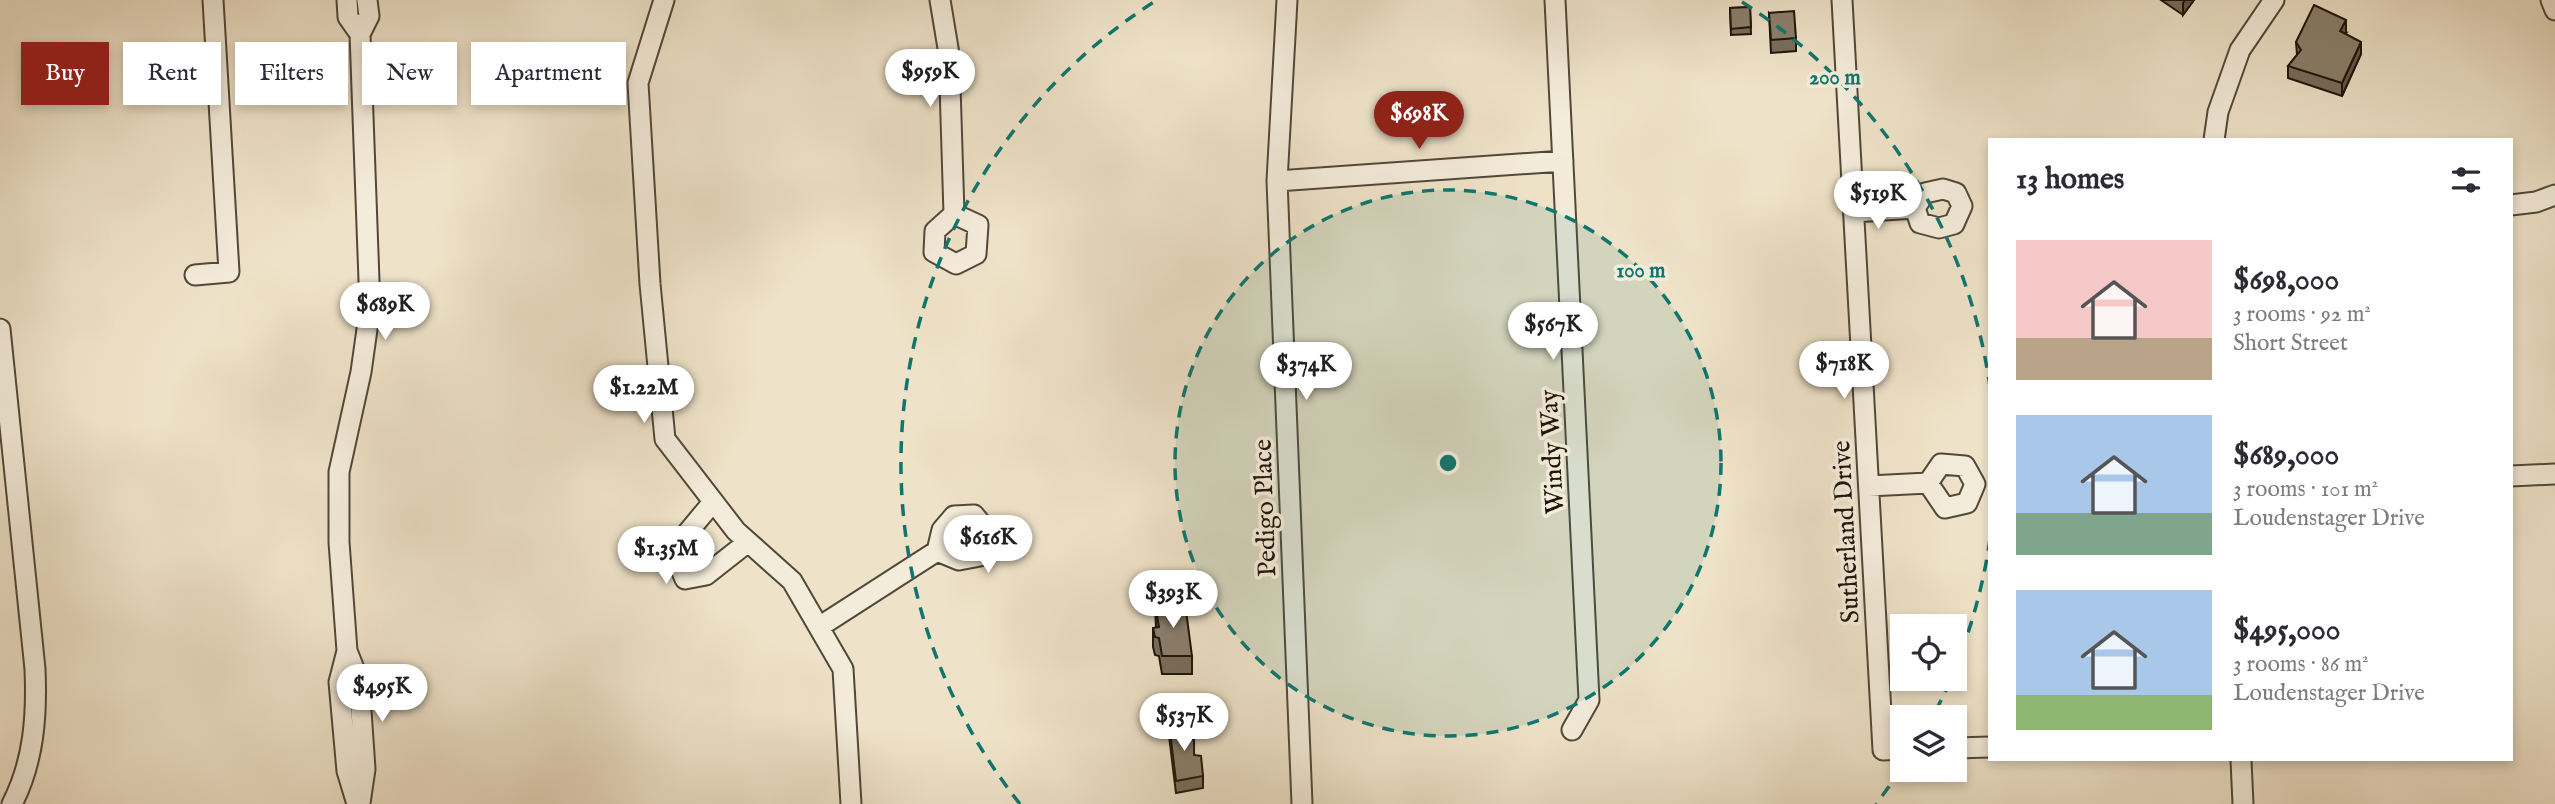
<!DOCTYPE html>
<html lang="en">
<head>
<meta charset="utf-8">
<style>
	body { margin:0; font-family:"IM FELL English",serif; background:#f2f2f3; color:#2b2b33; height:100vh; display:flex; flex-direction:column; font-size:26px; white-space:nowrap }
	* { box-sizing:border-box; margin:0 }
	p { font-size:23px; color:#7c7c81 }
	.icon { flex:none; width:38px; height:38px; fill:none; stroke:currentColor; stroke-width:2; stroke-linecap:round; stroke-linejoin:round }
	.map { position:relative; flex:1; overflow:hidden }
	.details { position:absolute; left:1988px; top:138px; width:525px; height:623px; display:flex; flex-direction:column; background:#fff; border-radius:0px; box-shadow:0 4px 10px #0003 }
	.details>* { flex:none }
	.hud { position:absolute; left:21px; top:42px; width:665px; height:63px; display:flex; gap:14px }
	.buttons { position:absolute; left:1890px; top:614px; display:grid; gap:14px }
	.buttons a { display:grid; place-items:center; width:77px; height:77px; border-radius:0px; background:#fff; box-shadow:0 4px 10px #0003; font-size:35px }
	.price { position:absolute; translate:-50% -60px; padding:0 16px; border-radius:24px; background:#fff; color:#222; font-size:23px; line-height:46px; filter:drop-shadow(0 2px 4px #0008) }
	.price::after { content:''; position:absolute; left:50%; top:42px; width:21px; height:16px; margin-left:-10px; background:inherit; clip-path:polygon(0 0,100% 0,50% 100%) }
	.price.selected { background:#8f2418; color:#fff }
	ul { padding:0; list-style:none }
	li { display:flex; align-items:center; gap:21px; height:175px; padding:0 28px }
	li span { display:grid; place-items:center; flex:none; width:196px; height:140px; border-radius:0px; color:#555 }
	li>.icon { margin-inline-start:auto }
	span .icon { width:84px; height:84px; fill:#fffc; stroke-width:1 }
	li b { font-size:30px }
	h2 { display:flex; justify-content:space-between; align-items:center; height:84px; padding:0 28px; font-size:30px }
	.pill { padding:0 24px; border-radius:0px; background:#fff; box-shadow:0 4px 10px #0003; font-size:24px; line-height:63px }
	.pill.selected { background:#8f2418; color:#fff }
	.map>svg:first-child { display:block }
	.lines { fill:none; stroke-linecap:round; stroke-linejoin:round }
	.minor-casing { stroke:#524839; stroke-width:23 }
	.minor { stroke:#f4ecdb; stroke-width:19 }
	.wall { fill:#776d5d; stroke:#1e1409; stroke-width:2 }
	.shaded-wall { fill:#61594c; stroke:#1e1409; stroke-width:2 }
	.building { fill:#8a7f6c; stroke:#1e1409; stroke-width:2 }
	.ring { fill:none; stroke:#0f766e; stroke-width:3.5; stroke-dasharray:12 9 }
	.labels { text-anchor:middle; stroke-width:7; stroke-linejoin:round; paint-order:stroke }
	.street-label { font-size:26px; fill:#1e1409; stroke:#f4ecdb }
	.centre { fill:#0f766e; stroke:#f4ecdb; stroke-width:3.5 }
	.ring-label { font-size:21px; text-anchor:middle; font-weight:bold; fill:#0f766e; stroke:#f4ecdb; stroke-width:7; stroke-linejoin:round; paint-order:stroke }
</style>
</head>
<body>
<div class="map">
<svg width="2555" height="804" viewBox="0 0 2555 804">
	<rect width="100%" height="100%" fill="#eee2c8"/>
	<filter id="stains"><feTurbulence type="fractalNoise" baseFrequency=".00286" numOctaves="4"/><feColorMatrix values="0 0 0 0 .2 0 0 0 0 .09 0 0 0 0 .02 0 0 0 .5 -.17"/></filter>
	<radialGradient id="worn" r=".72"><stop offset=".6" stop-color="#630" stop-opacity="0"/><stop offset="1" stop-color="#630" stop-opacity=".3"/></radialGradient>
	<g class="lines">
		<g class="minor-casing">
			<path id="minor" d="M 347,0 L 348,17 L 360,34
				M 664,0 L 638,83 L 650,284 L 665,439 L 736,531 L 792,581 L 843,669 L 851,804
				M 940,0 L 949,54 L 954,214 L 935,231 L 934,252 L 956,264 L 976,254 L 978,225 L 954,214
				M 1287,0 L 1277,181 L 1302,804
				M 1555,0 L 1589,700 L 1572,730
				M 1842,0 L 1883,750 L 1902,749
				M 2551,0 L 2555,10
				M 2214,140 L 2218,112 L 2240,50 L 2274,0
				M 1277,181 L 1563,161
				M 2511,205 L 2536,202 L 2555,195
				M 1854,212 L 1915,208 L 1925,193 L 1943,189 L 1956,193 L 1962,206 L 1954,224 L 1939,228 L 1920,223 L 1915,208
				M 195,275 L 229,272 L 213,0
				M 0,329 L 35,669 C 37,716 34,761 12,804
				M 2511,476 L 2555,474
				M 1869,486 L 1928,483 L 1945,508 L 1967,503 L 1975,484 L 1965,466 L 1941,464 L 1928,483
				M 713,502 L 683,538 L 675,555 L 685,579 L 706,575 L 748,542
				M 819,627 L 937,551 L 959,560 L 980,556 L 987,531 L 974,515 L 954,516 L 942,530 L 937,551
				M 347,651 L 359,681 L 365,769 L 360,803
				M 1955,748 L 1990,747
				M 2241,760 L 2243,804
				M 357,804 L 347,771 L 339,682 L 347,651 L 339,542 L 339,472 L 361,372 L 370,308 L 360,34 L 369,16 L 367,0"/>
		</g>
		<use href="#minor" class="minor"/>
	</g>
	<path class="wall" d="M 2161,0 L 2194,0 L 2183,15 Z
		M 1750,7 L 1751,34 L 1731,35 L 1730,8 Z
		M 1769,13 L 1796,38 L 1796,51 L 1771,53 Z
		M 2346,33 L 2345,34 L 2361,54 L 2342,96 L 2288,78 L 2288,66 L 2297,55 L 2296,42 Z
		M 1155,605 L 1192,656 L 1192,674 L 1162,674 L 1159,656 L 1155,655 L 1153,647 L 1153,628 L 1156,628 Z
		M 1169,723 L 1188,738 L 1203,776 L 1203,788 L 1176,793 L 1169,736 Z"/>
	<path class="shaded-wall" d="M 2185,0 L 2194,0 L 2183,15 L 2183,3 Z
		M 2346,20 L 2346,33 L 2340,44 L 2340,31 Z
		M 2361,42 L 2361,54 L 2342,96 L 2342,83 Z"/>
	<path class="building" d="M 2314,5 L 2346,20 L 2340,31 L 2361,42 L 2342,83 L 2288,66 L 2301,50 L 2296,42 Z
		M 1750,7 L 1751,27 L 1731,29 L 1730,8 Z
		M 1794,11 L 1796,38 L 1771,40 L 1769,13 Z
		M 1185,603 L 1192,656 L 1162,656 L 1159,638 L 1155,637 L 1153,628 L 1159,627 L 1155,605 Z
		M 1185,721 L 1188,738 L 1194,740 L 1194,755 L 1201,756 L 1203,776 L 1176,781 L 1169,723 Z"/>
	<circle cx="1448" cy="463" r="273" fill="#0f766e" fill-opacity=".12"/>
	<g class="ring">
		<circle cx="1448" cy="463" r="273"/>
		<path d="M1990 539A547 547 0 0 1 1955 668M1950 681A547 547 0 0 1 1933 716M1901 769A547 547 0 0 1 1876 804M1020 804A547 547 0 0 1 1154 2M1742 2A547 547 0 0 1 1990 387"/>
	</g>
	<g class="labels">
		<g class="street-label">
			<text transform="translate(1551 452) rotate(-93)" y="9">Windy Way</text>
			<text transform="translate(1264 508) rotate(-92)" y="9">Pedigo Place</text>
			<text transform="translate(1845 532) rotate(-93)" y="9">Sutherland Drive</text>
		</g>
	</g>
	<circle cx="1448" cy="463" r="10" class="centre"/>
	<g class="ring-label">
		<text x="1835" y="84">200 m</text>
		<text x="1641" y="277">100 m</text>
	</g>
	<rect width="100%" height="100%" filter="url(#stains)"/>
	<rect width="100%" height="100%" fill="url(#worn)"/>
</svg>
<div class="buttons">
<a><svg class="icon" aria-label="locate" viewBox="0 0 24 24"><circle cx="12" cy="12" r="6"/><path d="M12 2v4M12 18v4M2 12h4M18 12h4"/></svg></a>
<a><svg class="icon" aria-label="layers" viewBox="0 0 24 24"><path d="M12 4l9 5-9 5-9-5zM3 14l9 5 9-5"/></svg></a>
</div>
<b class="price" style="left:930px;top:109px">$959K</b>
<b class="price selected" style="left:1419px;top:151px">$698K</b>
<b class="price" style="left:1878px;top:231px">$519K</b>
<b class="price" style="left:385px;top:342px">$689K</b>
<b class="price" style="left:1553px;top:362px">$567K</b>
<b class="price" style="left:1844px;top:401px">$718K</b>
<b class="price" style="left:1306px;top:402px">$374K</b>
<b class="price" style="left:644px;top:425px">$1.22M</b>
<b class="price" style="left:988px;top:575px">$616K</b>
<b class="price" style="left:666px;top:586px">$1.35M</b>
<b class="price" style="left:1173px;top:630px">$393K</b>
<b class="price" style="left:382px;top:724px">$495K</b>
<b class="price" style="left:1184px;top:753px">$537K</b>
<div class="hud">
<a class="pill selected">Buy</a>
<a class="pill">Rent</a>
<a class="pill">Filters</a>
<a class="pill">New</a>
<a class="pill">Apartment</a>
</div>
<section class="details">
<h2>13 homes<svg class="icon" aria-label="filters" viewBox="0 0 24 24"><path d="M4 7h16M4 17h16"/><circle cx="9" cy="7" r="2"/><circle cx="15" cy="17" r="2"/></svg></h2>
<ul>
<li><span style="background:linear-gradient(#f6c9c9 70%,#b9a48a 0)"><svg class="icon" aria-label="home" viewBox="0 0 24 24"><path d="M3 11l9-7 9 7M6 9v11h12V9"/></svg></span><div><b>$698,000</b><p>3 rooms · 92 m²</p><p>Short Street</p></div></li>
<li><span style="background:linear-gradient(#a9c7e8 70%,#7fa58c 0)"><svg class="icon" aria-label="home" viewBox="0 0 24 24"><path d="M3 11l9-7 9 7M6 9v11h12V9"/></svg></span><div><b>$689,000</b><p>3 rooms · 101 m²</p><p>Loudenstager Drive</p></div></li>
<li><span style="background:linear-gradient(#a9c7e8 75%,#8fb573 0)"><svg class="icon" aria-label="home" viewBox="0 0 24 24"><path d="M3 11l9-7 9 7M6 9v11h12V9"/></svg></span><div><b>$495,000</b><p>3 rooms · 86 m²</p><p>Loudenstager Drive</p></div></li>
</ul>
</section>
</div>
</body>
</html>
